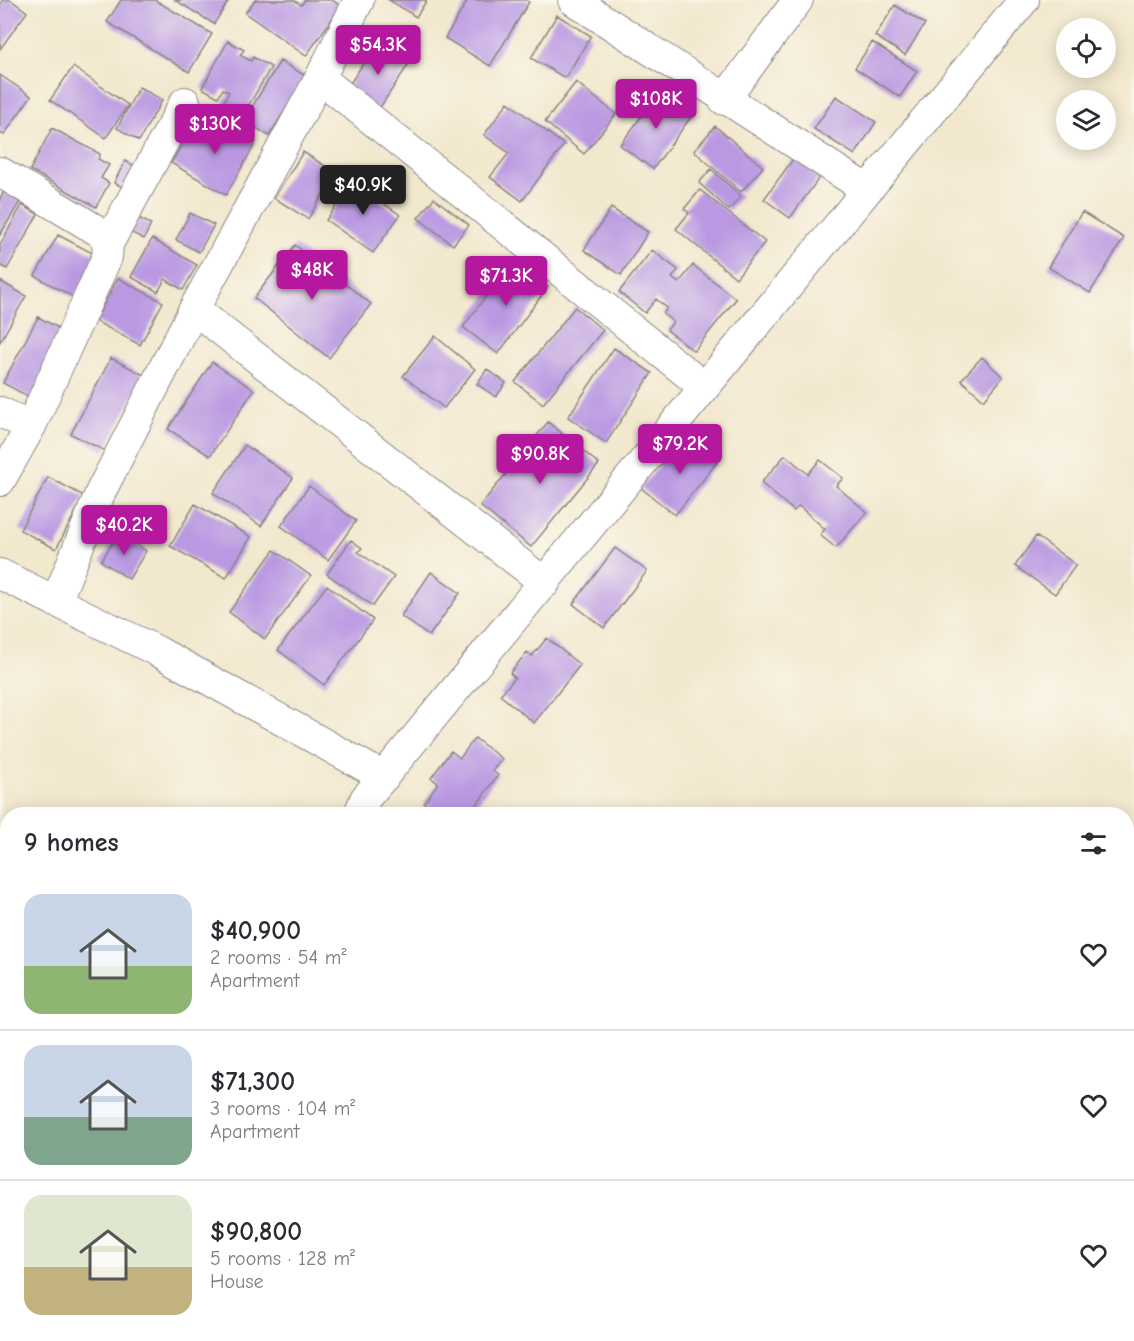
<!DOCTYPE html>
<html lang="en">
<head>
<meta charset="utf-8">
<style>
	body { margin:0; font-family:"Comic Neue",sans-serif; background:#f2f2f3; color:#2b2b33; height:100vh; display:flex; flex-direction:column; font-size:22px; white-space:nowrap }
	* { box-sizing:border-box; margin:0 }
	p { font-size:20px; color:#7c7c81 }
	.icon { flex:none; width:33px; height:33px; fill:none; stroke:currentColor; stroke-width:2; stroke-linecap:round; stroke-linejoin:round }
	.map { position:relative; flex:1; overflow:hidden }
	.panel { position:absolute; left:0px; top:807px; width:1134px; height:534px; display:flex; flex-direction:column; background:#fff; border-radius:24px 24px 0 0; box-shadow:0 3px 15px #0003 }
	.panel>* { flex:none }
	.fabs { position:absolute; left:1056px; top:18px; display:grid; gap:12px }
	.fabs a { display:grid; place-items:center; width:60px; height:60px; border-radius:50%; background:#fff; box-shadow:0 3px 15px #0003; font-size:30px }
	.price { position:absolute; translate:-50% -51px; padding:0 14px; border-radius:6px; background:#b5179e; color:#fff; font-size:20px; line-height:39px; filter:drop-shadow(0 2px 3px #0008) }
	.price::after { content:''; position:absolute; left:50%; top:36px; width:18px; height:14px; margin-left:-9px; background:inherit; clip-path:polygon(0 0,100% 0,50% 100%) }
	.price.active { background:#222; color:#fff }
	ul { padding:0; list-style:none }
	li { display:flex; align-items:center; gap:18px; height:150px; padding:0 24px }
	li+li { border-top:2px solid #e1e1e2 }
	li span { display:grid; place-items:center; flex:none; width:168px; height:120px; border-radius:18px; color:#555 }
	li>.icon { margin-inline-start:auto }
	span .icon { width:72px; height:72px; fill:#fffc; stroke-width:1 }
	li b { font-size:26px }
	h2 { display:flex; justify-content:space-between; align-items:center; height:72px; padding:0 24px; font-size:26px }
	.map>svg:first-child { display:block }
	.building { fill:#ba99e2 }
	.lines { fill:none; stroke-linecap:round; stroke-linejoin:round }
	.street-casing { stroke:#8a8584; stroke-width:32 }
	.street { stroke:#fff; stroke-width:30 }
</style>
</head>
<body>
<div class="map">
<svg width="1134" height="1341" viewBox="0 0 1134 1341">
	<rect width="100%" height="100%" fill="#fbf7ec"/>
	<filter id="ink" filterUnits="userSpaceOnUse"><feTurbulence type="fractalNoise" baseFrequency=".0167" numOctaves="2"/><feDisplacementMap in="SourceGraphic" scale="12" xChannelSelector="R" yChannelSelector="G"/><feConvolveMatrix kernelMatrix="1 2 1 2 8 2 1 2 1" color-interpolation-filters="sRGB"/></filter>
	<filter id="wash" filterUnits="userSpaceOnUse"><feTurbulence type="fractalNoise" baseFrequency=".008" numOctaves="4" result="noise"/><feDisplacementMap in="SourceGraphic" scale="24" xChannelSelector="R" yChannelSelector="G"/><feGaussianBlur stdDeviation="1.35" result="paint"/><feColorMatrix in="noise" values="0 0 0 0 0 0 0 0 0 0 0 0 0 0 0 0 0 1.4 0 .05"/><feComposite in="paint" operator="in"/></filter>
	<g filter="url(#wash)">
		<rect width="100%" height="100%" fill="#f2e8ce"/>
		<g id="blocks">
			<path class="building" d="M 3,0 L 11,0 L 27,12 L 0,49 L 0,4 Z
				M 121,0 L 155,0 L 212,34 L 189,72 L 107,22 Z
				M 175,0 L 229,0 L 214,24 Z
				M 255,0 L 294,0 L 301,5 L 305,0 L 332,0 L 341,6 L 306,56 L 245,13 Z
				M 389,0 L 427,0 L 416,17 Z
				M 468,0 L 526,0 L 529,2 L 490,66 L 445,38 Z
				M 895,5 L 925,24 L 905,55 L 875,36 Z
				M 557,15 L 591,36 L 565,78 L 531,58 Z
				M 228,41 L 244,50 L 240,55 L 251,61 L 253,57 L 271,67 L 243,115 L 223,103 L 229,92 L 223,89 L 218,97 L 202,88 Z
				M 872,42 L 917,71 L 900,97 L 855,68 Z
				M 376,44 L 408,65 L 379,109 L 347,88 Z
				M 280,61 L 306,76 L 269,136 L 244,120 Z
				M 73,67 L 128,105 L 106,138 L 50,100 Z
				M 0,75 L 31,96 L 4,135 L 0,133 Z
				M 576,82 L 616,114 L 584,154 L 545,122 Z
				M 139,87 L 162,100 L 139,141 L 117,128 Z
				M 651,92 L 671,107 L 677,100 L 694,113 L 653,169 L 620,145 L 644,113 L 639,109 Z
				M 836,96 L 876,122 L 855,155 L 814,129 Z
				M 508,102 L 564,145 L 522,201 L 490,177 L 509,153 L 484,135 Z
				M 210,115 L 256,142 L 226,195 L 171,163 L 187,136 L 195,140 Z
				M 715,126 L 763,167 L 741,192 L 694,151 Z
				M 52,128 L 100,154 L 98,159 L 109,165 L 101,178 L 109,183 L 96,207 L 30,170 Z
				M 303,152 L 336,173 L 308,219 L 274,198 Z
				M 796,155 L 822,174 L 790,218 L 764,199 Z
				M 125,161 L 139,168 L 129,190 L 114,183 Z
				M 711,169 L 741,196 L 729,210 L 699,183 Z
				M 358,175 L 374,187 L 369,193 L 400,215 L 373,253 L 326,220 Z
				M 8,186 L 24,195 L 0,235 L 0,198 Z
				M 700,190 L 765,242 L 736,278 L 676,229 L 689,213 L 684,209 Z
				M 434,198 L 469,225 L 453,245 L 418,218 Z
				M 22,205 L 38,214 L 7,269 L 0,265 L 0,245 Z
				M 611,208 L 648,232 L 621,275 L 584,250 Z
				M 1082,212 L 1124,238 L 1090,293 L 1048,267 Z
				M 190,213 L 214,225 L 199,252 L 176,240 Z
				M 136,217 L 151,224 L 144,239 L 128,231 Z
				M 58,235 L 98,256 L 75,298 L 35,276 Z
				M 152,239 L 197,265 L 183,290 L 165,279 L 158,292 L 131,277 Z
				M 295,245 L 371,304 L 329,358 L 254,298 Z
				M 652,250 L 678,270 L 672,278 L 679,283 L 693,265 L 736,299 L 694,351 L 667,330 L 673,322 L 663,314 L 667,308 L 656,299 L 645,313 L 619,292 Z
				M 513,260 L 548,287 L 498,354 L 463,327 Z
				M 118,278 L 163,302 L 140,345 L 95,321 Z
				M 0,281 L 26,296 L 0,342 Z
				M 575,307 L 603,330 L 543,404 L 515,382 Z
				M 38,317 L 66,332 L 31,398 L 3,383 Z
				M 435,336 L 475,369 L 444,408 L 403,376 Z
				M 614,348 L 652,373 L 606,443 L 568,417 Z
				M 982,357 L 1003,377 L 984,400 L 961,380 Z
				M 111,358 L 144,375 L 105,451 L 71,434 Z
				M 212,362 L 254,390 L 210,456 L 168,429 Z
				M 487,369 L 506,383 L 496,397 L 477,384 Z
				M 548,422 L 599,464 L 531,547 L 480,506 Z
				M 685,434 L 718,461 L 675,515 L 641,488 Z
				M 245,445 L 293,478 L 261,526 L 213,493 Z
				M 785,455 L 808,474 L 820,460 L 843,478 L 836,486 L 867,512 L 836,548 L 820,535 L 825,529 L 799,506 L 794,511 L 761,483 Z
				M 48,477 L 84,496 L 56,549 L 20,530 Z
				M 309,486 L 356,521 L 328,560 L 281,526 Z
				M 195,504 L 251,537 L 226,578 L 170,546 Z
				M 119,533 L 146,551 L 129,579 L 101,561 Z
				M 1036,536 L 1076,565 L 1055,594 L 1015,566 Z
				M 351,540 L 362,548 L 358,552 L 394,577 L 373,606 L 327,574 Z
				M 615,548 L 647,571 L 604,628 L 573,604 Z
				M 274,550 L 311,576 L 265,639 L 229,612 Z
				M 431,572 L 460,593 L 429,636 L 401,616 Z
				M 327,585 L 373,620 L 324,685 L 278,650 Z
				M 547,638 L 580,665 L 534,723 L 500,695 L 515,678 L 510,673 L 527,652 L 532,656 Z
				M 475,738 L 502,759 L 492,771 L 498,775 L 470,814 L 462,811 L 459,814 L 440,814 L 424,803 L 438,783 L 431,778 L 451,751 L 460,758 Z"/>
		</g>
	</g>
	<g filter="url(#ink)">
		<use href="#blocks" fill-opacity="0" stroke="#8a8584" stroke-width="1.5"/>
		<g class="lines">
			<g class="street-casing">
				<path id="street" d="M 573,0 L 866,189
					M 320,78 L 704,387
					M 724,100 L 798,0
					M 0,172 L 103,234 L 108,244 L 107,257 L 31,426 L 0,481
					M 108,244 L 185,102
					M 194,309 L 545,583
					M 0,412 L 31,426
					M 0,574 L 157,651 L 384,777
					M 56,602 L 101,491 L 194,309 L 320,78 L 359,0
					M 359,814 L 365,799 C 586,534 803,265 1024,0
					M 445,1334 L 455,1341
					M 1016,1334 L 1025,1341"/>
			</g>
			<use href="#street" class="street"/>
		</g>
	</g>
</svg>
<div class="fabs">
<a><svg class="icon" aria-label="locate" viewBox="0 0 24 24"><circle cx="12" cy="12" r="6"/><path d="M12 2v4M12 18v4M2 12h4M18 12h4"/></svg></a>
<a><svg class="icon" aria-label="layers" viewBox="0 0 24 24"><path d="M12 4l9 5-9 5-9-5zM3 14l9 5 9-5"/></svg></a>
</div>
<b class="price" style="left:378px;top:76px">$54.3K</b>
<b class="price" style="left:656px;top:130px">$108K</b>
<b class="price" style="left:215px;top:155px">$130K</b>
<b class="price active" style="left:363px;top:216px">$40.9K</b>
<b class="price" style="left:312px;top:301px">$48K</b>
<b class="price" style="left:506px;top:307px">$71.3K</b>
<b class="price" style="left:680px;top:475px">$79.2K</b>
<b class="price" style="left:540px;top:485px">$90.8K</b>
<b class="price" style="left:124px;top:556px">$40.2K</b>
<section class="panel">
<h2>9 homes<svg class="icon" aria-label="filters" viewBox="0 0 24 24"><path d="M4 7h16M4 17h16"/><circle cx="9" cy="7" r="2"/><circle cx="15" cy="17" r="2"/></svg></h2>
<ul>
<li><span style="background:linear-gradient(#c9d6e8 60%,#8fb573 0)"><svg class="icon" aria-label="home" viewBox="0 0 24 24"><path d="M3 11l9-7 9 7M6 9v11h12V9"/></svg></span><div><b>$40,900</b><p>2 rooms · 54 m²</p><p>Apartment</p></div><svg class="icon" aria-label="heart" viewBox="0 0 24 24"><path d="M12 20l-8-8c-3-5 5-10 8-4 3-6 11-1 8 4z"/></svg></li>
<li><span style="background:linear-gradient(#c9d6e8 60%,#7fa58c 0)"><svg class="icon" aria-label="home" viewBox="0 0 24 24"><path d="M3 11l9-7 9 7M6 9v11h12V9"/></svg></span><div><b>$71,300</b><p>3 rooms · 104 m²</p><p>Apartment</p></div><svg class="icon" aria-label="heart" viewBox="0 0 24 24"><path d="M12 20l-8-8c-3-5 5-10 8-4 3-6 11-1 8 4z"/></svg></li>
<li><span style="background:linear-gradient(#dfe7d0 60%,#c2b280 0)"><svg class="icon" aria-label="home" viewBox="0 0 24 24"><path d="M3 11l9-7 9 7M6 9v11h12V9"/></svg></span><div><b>$90,800</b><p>5 rooms · 128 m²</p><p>House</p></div><svg class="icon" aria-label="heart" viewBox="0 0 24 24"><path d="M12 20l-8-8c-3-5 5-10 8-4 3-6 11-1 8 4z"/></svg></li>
</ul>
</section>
</div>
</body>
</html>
